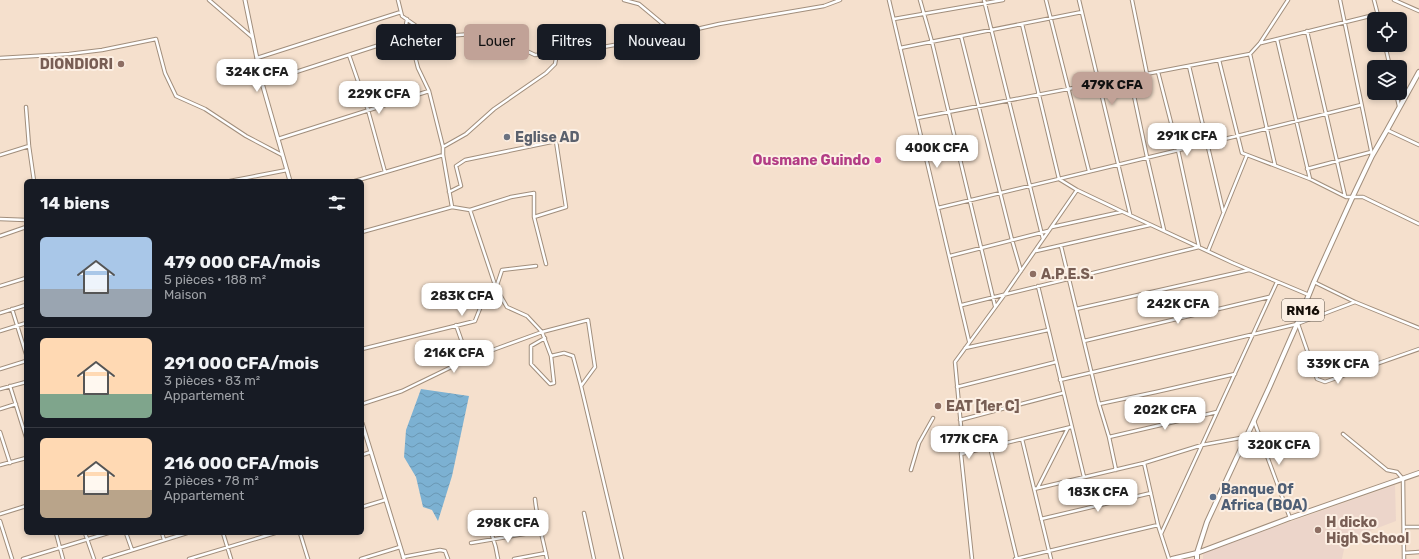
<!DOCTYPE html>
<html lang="fr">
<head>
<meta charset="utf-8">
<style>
	body { margin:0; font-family:Rubik,sans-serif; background:#242831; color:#f1f3f6; height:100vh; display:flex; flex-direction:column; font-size:15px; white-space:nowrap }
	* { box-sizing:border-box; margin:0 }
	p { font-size:13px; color:#9ea1a6 }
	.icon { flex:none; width:22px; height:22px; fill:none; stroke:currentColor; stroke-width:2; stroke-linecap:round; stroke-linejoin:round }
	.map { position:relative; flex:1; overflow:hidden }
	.panel { position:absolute; left:24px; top:179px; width:340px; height:356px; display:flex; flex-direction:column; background:#171b24; border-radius:6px; box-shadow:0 2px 6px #0003 }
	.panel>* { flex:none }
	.banner { position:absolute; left:376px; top:24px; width:380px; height:36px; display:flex; gap:8px }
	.tools { position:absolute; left:1367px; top:12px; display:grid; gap:8px }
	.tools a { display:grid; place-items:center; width:40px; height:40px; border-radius:6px; background:#171b24; box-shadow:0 2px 6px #0003; font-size:20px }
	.price { position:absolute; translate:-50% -34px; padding:0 9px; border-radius:8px; background:#fff; color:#222; font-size:13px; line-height:26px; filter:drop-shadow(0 1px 2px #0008) }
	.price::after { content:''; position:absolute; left:50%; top:24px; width:12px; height:9px; margin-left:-6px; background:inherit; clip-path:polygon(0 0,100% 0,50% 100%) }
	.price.active { background:#c1a297; color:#111 }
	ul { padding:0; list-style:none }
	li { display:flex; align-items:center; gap:12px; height:100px; padding:0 16px }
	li+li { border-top:1px solid #363941 }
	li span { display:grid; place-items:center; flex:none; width:112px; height:80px; border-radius:6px; color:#555 }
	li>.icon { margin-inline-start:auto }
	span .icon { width:48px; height:48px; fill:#fffc; stroke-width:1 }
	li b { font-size:17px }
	h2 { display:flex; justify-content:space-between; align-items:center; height:48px; padding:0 16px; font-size:17px }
	.chip { padding:0 14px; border-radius:6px; background:#171b24; box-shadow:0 2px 6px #0003; font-size:14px; line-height:36px }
	.chip.active { background:#c1a297; color:#111 }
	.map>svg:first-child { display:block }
	.education { fill:#ecd5ca }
	.water { fill:url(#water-waves) }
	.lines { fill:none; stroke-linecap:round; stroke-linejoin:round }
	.minor-casing { stroke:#a18e7c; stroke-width:4.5 }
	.tertiary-casing { stroke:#a18e7c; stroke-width:5 }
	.primary-casing { stroke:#a18e7c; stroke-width:6 }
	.minor { stroke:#fff; stroke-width:2.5 }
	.tertiary { stroke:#fff; stroke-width:3 }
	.primary { stroke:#fff; stroke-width:4 }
	.education-dot { fill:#8d6e63; stroke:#fcefe3; stroke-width:1.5 }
	.worship-dot { fill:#6b7280; stroke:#fcefe3; stroke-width:1.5 }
	.hotel-dot { fill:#d1479c; stroke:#fcefe3; stroke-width:1.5 }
	.service-dot { fill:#5c6f8a; stroke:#fcefe3; stroke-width:1.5 }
	.labels { text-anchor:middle; stroke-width:4; stroke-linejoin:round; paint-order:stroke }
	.shield { fill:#fcefe3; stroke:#5a524a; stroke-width:1 }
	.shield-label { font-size:13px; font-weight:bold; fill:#150e08 }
	.education-label { font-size:14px; font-weight:bold; fill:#785e54; stroke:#fcefe3; text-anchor:start }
	.worship-label { font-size:14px; font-weight:bold; fill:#5b616d; stroke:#fcefe3; text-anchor:start }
	.hotel-label { font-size:14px; font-weight:bold; fill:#b23c85; stroke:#fcefe3; text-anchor:end }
	.service-label { font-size:14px; font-weight:bold; fill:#4e5e75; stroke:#fcefe3; text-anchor:start }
</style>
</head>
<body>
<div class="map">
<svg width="1419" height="559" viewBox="0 0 1419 559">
	<defs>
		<pattern id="water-waves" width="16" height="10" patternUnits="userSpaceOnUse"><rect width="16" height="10" fill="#7cb1d2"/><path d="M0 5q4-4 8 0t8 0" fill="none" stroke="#6a97b3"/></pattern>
	</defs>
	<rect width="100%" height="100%" fill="#f5e0cd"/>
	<path class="education" d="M 1395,485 L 1396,521 L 1346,540 L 1342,559 L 1203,559 L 1203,554 L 1209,550 Z"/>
	<path class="water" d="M 421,389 L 469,396 L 452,476 L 438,521 L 432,510 L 423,507 L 416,477 L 404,457 L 406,430 Z"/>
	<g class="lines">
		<g class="minor-casing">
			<path id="minor" d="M 209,0 L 252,37
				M 398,0 L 402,16 L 432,37 L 472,34 L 501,39 L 535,55 L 570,53 L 675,34 L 719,24 L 824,6 L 840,0
				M 624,0 L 639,4 L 675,34
				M 889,0 L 969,341
				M 920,0 L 932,42 L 995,306
				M 984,0 L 1043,239
				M 1046,0 L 1089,171
				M 1079,0 L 1130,214
				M 1132,0 L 1147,74
				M 1340,0 L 1372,155
				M 1374,0 L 1379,19
				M 1394,0 L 1419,11
				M 894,19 L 1003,0
				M 1022,24 L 1059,179 L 1077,190 L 1121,211 L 1233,263 L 1309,295
				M 1307,31 L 1345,196
				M 961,36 L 1012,240 L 1021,271
				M 404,37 L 410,37 L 418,68 L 429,91
				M 1277,39 L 1310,179
				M 1261,43 L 1378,14
				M 1385,45 L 1390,67
				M 900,48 L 1082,12
				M 1250,54 L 1275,165
				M 349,55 L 368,110 L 385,172
				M 0,58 L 69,54 L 102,50 L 156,39 L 165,73 L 176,96 L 205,109 L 246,136 L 282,155
				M 257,58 L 401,12
				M 1219,60 L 1242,153 L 1310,179 L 1346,197 L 1363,197 L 1419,224
				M 1189,66 L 1223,211
				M 1130,77 L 1147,157 L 1164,230
				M 262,83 L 404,37 L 407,19
				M 1396,93 L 1399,106
				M 26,107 L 29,146 L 34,181
				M 917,118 L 1250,54 L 1260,43 L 1288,0
				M 1387,130 L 1419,145
				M 278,139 L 429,91 L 443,147 L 443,155
				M 443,147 L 466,134 L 494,109 L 546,73 L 555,64 L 557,53
				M 0,155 L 29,146
				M 1307,169 L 1371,152
				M 230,181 L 287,170
				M 355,181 L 443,155 L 452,207 L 362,232
				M 449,192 L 461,186 L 456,166 L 465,160 L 556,141 L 566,207 L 534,217 L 546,264
				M 452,207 L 470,210 L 496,288 L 507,307 L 527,316 L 542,332 L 551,356 L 564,353 L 573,356 L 581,386
				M 938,208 L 1237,136 L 1361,105
				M 470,210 L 511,197 L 534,193 L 534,217
				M 0,219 L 26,220
				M 1052,227 L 1121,212
				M 0,236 L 26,227
				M 1061,246 L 1099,404 L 1109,437 L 1116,470
				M 1036,251 L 1150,225
				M 1208,251 L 1247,155
				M 950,256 L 1048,231
				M 1314,282 L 1355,302 L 1419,328
				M 0,286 L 26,278
				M 1038,286 L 1084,477
				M 962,305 L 1199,247 L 1178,150 L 1158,72
				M 12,309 L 26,354
				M 1076,309 L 1249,270
				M 0,313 L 26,305
				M 1298,324 L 1317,379 L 1325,382 L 1419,349
				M 456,325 L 468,359
				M 0,331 L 26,323
				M 545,338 L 531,346 L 531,364 L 550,384 L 554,383 L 551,356
				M 1084,341 L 1269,297
				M 965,348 L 1048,330
				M 362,349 L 475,321 L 481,306 L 496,288 L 502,270 L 536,266
				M 0,369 L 26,361
				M 1060,380 L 1297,324 L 1355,302
				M 10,386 L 26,437
				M 957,387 L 1056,362
				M 0,389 L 26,382
				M 362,404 L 402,391 L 468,359 L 542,332 L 588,320 L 595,367 L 581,386 L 622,559
				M 1099,404 L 1156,392 L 1235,374
				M 0,409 L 16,404
				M 960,420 L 1063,393
				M 1254,421 L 1290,518
				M 0,432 L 10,463
				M 1343,434 L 1387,470 L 1397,472 L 1403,479 L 1404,559
				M 1109,437 L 1217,412
				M 1022,439 L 1051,559
				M 990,447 L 1017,559
				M 961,454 L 1071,427
				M 362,455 L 371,452
				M 1144,463 L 1158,525 L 1169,559
				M 0,465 L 26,458
				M 911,470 L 919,443 L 933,418
				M 1038,487 L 1068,428
				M 1034,489 L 1144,463 L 1202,445 L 1246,437
				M 535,499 C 537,519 543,539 547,559
				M 362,507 L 385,500
				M 584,513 L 594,559
				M 0,514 L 26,506
				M 482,518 C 491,529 496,545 498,559
				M 1041,519 L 1151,493
				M 0,521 L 12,559
				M 1404,527 L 1419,527
				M 56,533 L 63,559
				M 85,533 L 94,559
				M 126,533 L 132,550
				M 162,533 L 164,540
				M 223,533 L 231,559
				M 300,533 L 308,559
				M 1161,534 L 1277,282
				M 471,543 L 542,531
				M 1404,553 L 1419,552
				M 403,557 L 440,550 L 445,551 L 448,559
				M 23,559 L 108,533
				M 104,559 L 187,533
				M 189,559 L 275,533
				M 361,559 L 400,547
				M 514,559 L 546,553
				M 972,559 L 961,454 L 962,437 L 955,362 L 1005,294 L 1077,190
				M 1015,559 L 1158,525"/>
		</g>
		<g class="tertiary-casing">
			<path id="tertiary" d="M 245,0 L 262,83 L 290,181
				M 362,423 L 404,559"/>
		</g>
		<g class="primary-casing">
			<path id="primary" d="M 1172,559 L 1197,553 L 1290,518 L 1419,473
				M 1197,559 L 1197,553 L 1207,522 L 1269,388 L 1297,324 L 1314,282 L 1353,196 L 1372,156 L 1387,130 L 1419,72"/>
		</g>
		<use href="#minor" class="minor"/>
		<use href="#tertiary" class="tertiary"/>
		<use href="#primary" class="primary"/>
	</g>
	<g class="education-dot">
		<circle cx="121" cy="64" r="4"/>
		<circle cx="1033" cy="274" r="4"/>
		<circle cx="938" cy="406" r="4"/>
		<circle cx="1318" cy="530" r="4"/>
	</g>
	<circle class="worship-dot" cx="507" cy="137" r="4"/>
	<circle class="hotel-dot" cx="878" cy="160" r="4"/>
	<circle class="service-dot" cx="1213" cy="497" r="4"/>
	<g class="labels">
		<rect class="shield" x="1282" y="299" width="42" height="22" rx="3"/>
		<g class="shield-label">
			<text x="1303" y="315">RN16</text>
		</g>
		<g class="education-label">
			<text x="113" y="69" text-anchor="end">DIONDIORI</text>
			<text x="1041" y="279">A.P.E.S.</text>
			<text x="946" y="411">EAT [1er C]</text>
			<text x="1326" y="527">H dicko<tspan x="1326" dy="16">High School</tspan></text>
		</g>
		<g class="worship-label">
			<text x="515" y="142">Eglise AD</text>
		</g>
		<g class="hotel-label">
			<text x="870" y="165">Ousmane Guindo</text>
		</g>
		<g class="service-label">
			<text x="1221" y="494">Banque Of<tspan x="1221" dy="16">Africa (BOA)</tspan></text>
		</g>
	</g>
</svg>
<div class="tools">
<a><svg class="icon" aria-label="locate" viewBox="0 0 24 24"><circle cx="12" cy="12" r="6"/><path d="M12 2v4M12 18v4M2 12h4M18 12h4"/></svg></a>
<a><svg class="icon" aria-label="layers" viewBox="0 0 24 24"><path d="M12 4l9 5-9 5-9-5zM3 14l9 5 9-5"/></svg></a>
</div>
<b class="price" style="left:257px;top:93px">324K CFA</b>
<b class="price active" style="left:1112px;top:106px">479K CFA</b>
<b class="price" style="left:379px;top:115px">229K CFA</b>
<b class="price" style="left:1187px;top:157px">291K CFA</b>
<b class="price" style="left:937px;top:169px">400K CFA</b>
<b class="price" style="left:462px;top:317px">283K CFA</b>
<b class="price" style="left:1178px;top:325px">242K CFA</b>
<b class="price" style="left:454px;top:374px">216K CFA</b>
<b class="price" style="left:1338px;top:385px">339K CFA</b>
<b class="price" style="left:1165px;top:431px">202K CFA</b>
<b class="price" style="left:969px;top:460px">177K CFA</b>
<b class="price" style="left:1279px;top:466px">320K CFA</b>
<b class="price" style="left:1098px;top:513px">183K CFA</b>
<b class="price" style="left:508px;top:544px">298K CFA</b>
<div class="banner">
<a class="chip">Acheter</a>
<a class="chip active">Louer</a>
<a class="chip">Filtres</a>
<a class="chip">Nouveau</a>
</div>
<section class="panel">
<h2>14 biens<svg class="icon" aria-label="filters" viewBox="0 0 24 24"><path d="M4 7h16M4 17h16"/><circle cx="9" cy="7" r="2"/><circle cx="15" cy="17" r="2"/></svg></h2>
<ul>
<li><span style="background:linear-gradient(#a9c7e8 65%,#9aa5b1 0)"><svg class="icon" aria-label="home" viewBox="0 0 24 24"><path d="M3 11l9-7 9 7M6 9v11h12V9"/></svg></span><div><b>479 000 CFA/mois</b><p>5 pièces · 188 m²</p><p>Maison</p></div></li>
<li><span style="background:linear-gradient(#ffd9b3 70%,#7fa58c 0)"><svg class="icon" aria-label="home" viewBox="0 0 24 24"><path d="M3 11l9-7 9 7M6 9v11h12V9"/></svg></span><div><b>291 000 CFA/mois</b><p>3 pièces · 83 m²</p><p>Appartement</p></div></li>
<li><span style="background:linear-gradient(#ffd9b3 65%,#b9a48a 0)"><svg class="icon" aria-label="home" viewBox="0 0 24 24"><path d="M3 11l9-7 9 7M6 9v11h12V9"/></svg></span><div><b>216 000 CFA/mois</b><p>2 pièces · 78 m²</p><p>Appartement</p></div></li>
</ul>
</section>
</div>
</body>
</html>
